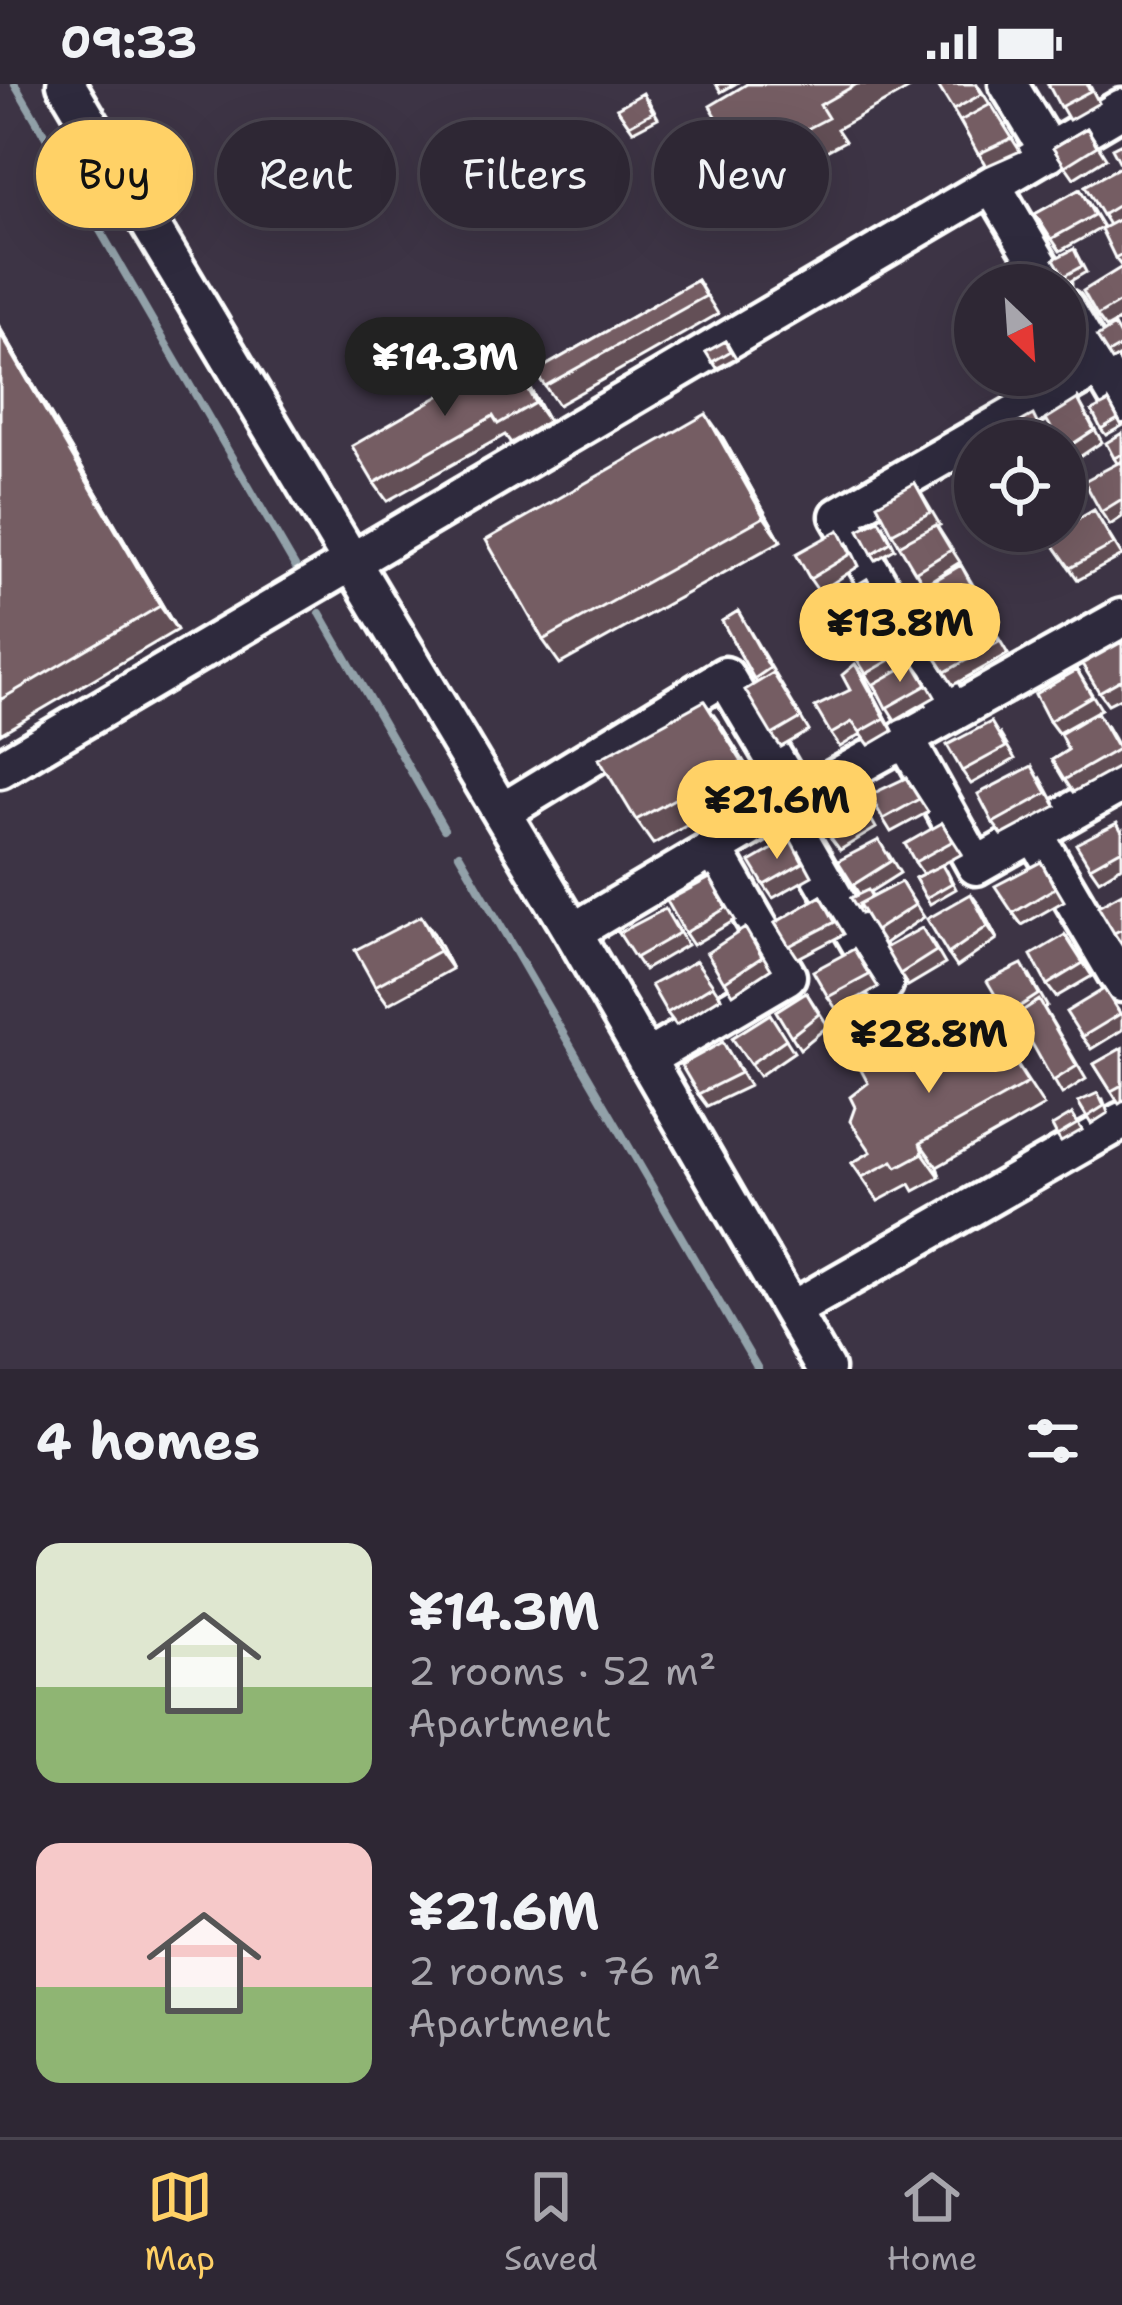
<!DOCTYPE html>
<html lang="en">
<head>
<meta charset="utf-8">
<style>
	body { margin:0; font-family:"Shantell Sans",sans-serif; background:#362f3c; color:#f1f3f6; height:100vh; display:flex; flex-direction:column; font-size:45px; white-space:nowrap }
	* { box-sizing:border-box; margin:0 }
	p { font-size:39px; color:#a7a5ac }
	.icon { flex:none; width:66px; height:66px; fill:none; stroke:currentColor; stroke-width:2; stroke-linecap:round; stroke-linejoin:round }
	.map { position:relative; height:1285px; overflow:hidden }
	.details { display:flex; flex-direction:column; background:#2e2734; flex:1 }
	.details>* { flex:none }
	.guide { position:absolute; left:36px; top:36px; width:1050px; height:108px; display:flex; gap:24px }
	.needle { width:78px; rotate:155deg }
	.fabs { position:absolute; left:954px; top:180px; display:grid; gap:24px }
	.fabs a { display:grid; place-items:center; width:132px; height:132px; border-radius:50%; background:#2e2734; box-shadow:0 12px 48px #0002,0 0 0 3px #49444f; font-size:60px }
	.price { position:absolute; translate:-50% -102px; padding:0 27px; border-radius:42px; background:#ffd166; color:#111; font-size:39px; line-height:78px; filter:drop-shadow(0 3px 6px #0008) }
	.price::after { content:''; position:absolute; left:50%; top:72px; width:36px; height:27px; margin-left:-18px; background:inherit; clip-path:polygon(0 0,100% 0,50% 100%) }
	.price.selected { background:#222; color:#fff }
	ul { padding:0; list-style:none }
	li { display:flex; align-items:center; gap:36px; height:300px; padding:0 36px }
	li span { display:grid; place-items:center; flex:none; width:336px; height:240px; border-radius:24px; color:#555 }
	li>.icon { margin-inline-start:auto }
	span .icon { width:144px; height:144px; fill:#fffc; stroke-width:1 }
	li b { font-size:51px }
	h2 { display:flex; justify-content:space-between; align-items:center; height:144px; padding:0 36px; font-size:51px }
	.tag { padding:0 42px; border-radius:54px; background:#2e2734; box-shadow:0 12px 48px #0002,0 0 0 3px #49444f; font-size:42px; line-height:108px }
	.tag.selected { background:#ffd166; color:#111 }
	.status { display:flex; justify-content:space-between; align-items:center; height:84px; padding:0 60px; background:#2e2734; direction:ltr }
	.status svg { height:33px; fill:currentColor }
	.tabs { display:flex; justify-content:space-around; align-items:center; height:168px; border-top:3px solid #49444f; background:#2e2734; font-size:33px; color:#a7a5ac }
	.tabs a { display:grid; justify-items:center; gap:6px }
	.tabs .selected { color:#ffd166 }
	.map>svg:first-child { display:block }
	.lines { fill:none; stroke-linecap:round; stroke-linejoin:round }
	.stream { stroke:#92a1a9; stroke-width:8 }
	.minor-casing { stroke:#fff; stroke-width:45 }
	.minor { stroke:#2f2a3d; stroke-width:36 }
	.wall { fill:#645056; stroke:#fff; stroke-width:3 }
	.shaded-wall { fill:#514146; stroke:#fff; stroke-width:3 }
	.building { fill:#745d64; stroke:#fff; stroke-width:3 }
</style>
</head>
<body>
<div class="status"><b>09:33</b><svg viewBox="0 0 49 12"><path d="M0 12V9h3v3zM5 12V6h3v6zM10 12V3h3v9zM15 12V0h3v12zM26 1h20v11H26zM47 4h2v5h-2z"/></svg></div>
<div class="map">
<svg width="1122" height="1285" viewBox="0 0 1122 1285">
	<rect width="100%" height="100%" fill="#3d3445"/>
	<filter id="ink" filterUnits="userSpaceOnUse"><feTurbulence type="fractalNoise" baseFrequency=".00833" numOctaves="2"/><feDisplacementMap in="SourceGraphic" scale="24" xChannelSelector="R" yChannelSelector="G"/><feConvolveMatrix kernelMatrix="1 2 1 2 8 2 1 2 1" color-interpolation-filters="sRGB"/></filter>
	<g filter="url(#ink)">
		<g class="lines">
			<path class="stream" d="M 15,0 L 296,484
				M 320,529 L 444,745
				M 459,770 L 758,1285"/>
			<g class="minor-casing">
				<path id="minor" d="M 66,0 L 573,848 L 825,1285
					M 1008,0 L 1049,68
					M 992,101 L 1051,201
					M 1065,224 L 1122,320
					M 952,627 L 839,432 L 1100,282
					M 905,654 L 976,782 L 1034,749
					M 0,685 L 1122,24
					M 1122,699 L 1034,749 L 1122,899
					M 782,724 L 884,900
					M 502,728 L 725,592 L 798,715
					M 573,848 L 798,715 L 1122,534
					M 646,975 L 787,892 L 713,764
					M 792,1226 L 1122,1037"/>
			</g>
			<use href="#minor" class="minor"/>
		</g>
		<path class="wall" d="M 716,0 L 735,0 L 721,8 Z
			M 747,0 L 910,0 L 912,3 L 837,45 L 845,57 L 761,102 L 744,78 Z
			M 977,0 L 1020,67 L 986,82 L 953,26 Z
			M 1048,0 L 1089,0 L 1099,19 L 1069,36 Z
			M 648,16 L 658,34 L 633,47 L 617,24 Z
			M 1087,44 L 1106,74 L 1074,94 L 1053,64 Z
			M 1122,82 L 1122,235 L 1106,244 L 1097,232 L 1122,183 L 1115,174 L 1109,141 L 1085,102 Z
			M 1080,105 L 1103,143 L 1060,167 L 1035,130 Z
			M 1074,165 L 1086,188 L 1069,198 L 1054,175 Z
			M 697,196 L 718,230 L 558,321 L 535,288 Z
			M 0,244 L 177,546 L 0,650 Z
			M 1097,253 L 1122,254 L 1122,271 L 1112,277 Z
			M 726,257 L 736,274 L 717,284 L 706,268 Z
			M 509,272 L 522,290 L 548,337 L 511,359 L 505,351 L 387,417 L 374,399 Z
			M 1078,315 L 1102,358 L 1072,378 L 1065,367 L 1065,357 Z
			M 1109,318 L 1122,342 L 1106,351 L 1101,345 Z
			M 1122,349 L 1122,433 L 1110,441 L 1101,428 L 1117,379 L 1114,374 Z
			M 723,354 L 781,457 L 560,580 L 543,556 Z
			M 915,399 L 940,441 L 937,442 L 960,478 L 924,501 L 892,449 Z
			M 1094,426 L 1122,472 L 1078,496 L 1048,453 Z
			M 884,442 L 895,465 L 876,476 L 872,470 Z
			M 848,459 L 859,482 L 819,508 L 810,495 Z
			M 961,481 L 985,521 L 945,543 L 920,505 Z
			M 875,508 L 887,533 L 845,557 L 837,545 Z
			M 738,527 L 809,647 L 781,663 L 772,651 L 757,599 L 722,537 Z
			M 989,538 L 1008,570 L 953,601 L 932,568 Z
			M 896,550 L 911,579 L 913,578 L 922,590 L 935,613 L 895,636 L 866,590 Z
			M 1122,558 L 1122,613 L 1108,620 L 1099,608 Z
			M 1077,586 L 1101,625 L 1058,649 L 1049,637 Z
			M 864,592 L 893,647 L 869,661 L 861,650 L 840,663 L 831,650 L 850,606 Z
			M 721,641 L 759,702 L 653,760 L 636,736 Z
			M 1106,641 L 1122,669 L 1122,681 L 1073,708 L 1052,676 Z
			M 1000,650 L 1015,675 L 971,700 L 962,687 Z
			M 906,694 L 928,728 L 891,748 L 883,735 Z
			M 1041,694 L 1056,722 L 1002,751 L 993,739 Z
			M 853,703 L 876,744 L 840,766 L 831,754 Z
			M 942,739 L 962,770 L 936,784 L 947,787 L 956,805 L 930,820 L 915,794 L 923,790 L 915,778 Z
			M 1122,747 L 1122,782 L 1099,796 L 1090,783 Z
			M 799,768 L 812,792 L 773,814 L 764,801 Z
			M 888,769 L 900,789 L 870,808 L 873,813 L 901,798 L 924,833 L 884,860 L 864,829 L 861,830 L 851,814 L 859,810 L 838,777 Z
			M 1041,778 L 1064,817 L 1022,841 L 1013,829 Z
			M 710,794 L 735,836 L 693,861 L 685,849 Z
			M 1122,809 L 1122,861 L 1114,849 Z
			M 821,812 L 844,850 L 798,874 L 775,839 Z
			M 980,822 L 997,855 L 957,883 L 948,870 Z
			M 674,838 L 687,861 L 644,886 L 619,849 Z
			M 434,850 L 452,885 L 388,920 L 375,902 Z
			M 1065,851 L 1092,892 L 1056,913 L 1047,901 Z
			M 931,856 L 945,880 L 908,902 L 900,890 Z
			M 754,857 L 771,885 L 733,910 L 707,869 Z
			M 854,865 L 878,903 L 837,926 L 828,913 Z
			M 696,877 L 721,913 L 676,941 L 667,929 Z
			M 1030,892 L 1047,922 L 1044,924 L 1086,995 L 1062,1010 L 1021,940 L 1016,943 L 1007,931 Z
			M 1104,905 L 1122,932 L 1122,946 L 1091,965 L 1082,953 Z
			M 806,908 L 828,942 L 800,965 L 776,927 Z
			M 770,930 L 794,968 L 759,992 L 732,954 Z
			M 723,958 L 749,1002 L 707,1022 L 698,1010 Z
			M 1122,964 L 1122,1018 L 1119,1020 L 1094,980 Z
			M 1007,965 L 1044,1022 L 937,1083 L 940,1093 L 914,1107 L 910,1100 L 878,1117 L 852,1079 L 871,1068 L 901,985 Z
			M 1103,1015 L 1108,1029 L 1091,1040 L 1078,1018 Z
			M 1072,1030 L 1082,1046 L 1061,1058 L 1057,1052 Z"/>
		<path class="shaded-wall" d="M 0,244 L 177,546 L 160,522 L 0,249 Z
			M 509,272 L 522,290 L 548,337 L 535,319 Z
			M 706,330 L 723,354 L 781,457 L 764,433 Z
			M 867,495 L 875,508 L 887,533 L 879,521 Z
			M 855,580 L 864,592 L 893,647 L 885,634 Z
			M 704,617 L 721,641 L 759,702 L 742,678 Z
			M 971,810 L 980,822 L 997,855 L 988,842 Z
			M 421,832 L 434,850 L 452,885 L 439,867 Z
			M 920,1059 L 937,1083 L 940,1093 L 923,1069 Z"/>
		<path class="building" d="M 747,0 L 857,0 L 820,21 L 828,34 L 744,78 L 710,22 Z
			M 937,0 L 976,0 L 982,10 L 953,26 Z
			M 1048,0 L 1087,0 L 1090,7 L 1060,23 Z
			M 643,9 L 653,28 L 629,41 L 617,24 Z
			M 991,20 L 1012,54 L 978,70 L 960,37 Z
			M 1087,44 L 1097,62 L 1065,82 L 1053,64 Z
			M 1122,59 L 1122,75 L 1119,77 L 1112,64 Z
			M 1122,82 L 1122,119 L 1102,131 L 1085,102 Z
			M 1080,105 L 1094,131 L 1051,155 L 1035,130 Z
			M 1122,134 L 1122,170 L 1115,174 L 1101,145 Z
			M 1074,165 L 1082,182 L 1064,192 L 1054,175 Z
			M 1122,183 L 1122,217 L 1097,232 L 1083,207 Z
			M 697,196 L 706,212 L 545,302 L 535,288 Z
			M 1114,242 L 1122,256 L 1122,262 L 1108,270 L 1097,253 Z
			M 0,249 L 160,522 L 0,616 Z
			M 726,257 L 731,267 L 712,278 L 706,268 Z
			M 509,272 L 535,319 L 498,340 L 493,332 L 374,399 L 352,362 Z
			M 1078,315 L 1094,346 L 1065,365 L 1065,357 L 1059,357 L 1046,335 Z
			M 1109,318 L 1118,335 L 1101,345 L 1092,327 Z
			M 706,330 L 764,433 L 543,556 L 486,456 Z
			M 1033,331 L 1046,357 L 986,357 Z
			M 1122,349 L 1122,370 L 1114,374 L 1106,359 Z
			M 1122,377 L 1122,415 L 1101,428 L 1084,397 Z
			M 915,399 L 931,428 L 892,449 L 877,420 Z
			M 1094,426 L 1114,460 L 1070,484 L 1048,453 L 1059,447 L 1065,447 L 1065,443 Z
			M 879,436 L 891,458 L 872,470 L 859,446 Z
			M 936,441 L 951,466 L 915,488 L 899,461 Z
			M 839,446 L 851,470 L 810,495 L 796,470 Z
			M 961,481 L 976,509 L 936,531 L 920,505 Z
			M 867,495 L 879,521 L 837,545 L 823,521 Z
			M 738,527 L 770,584 L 754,595 L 722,537 Z
			M 887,538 L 904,568 L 866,590 L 848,561 Z
			M 962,538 L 968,549 L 948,559 L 941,545 Z
			M 989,538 L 999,558 L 945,588 L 932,568 Z
			M 1122,558 L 1122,595 L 1099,608 L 1082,580 Z
			M 913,578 L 927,601 L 886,624 L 874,600 Z
			M 855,580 L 885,634 L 860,648 L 852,638 L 831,650 L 815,623 L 850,606 L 842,591 Z
			M 1077,586 L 1092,612 L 1049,637 L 1035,610 Z
			M 773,589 L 801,634 L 772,651 L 745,606 Z
			M 704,617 L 742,678 L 636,736 L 599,675 Z
			M 1097,628 L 1118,665 L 1064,696 L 1052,676 L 1068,666 L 1060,650 Z
			M 991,638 L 1006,663 L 962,687 L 947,661 Z
			M 1032,682 L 1047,709 L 993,739 L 978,710 Z
			M 906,694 L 919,715 L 883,735 L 870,711 Z
			M 853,703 L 868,732 L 831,754 L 815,726 Z
			M 942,739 L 953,757 L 915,778 L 905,760 Z
			M 1117,739 L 1122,748 L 1122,765 L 1090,783 L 1076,760 Z
			M 790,755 L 803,779 L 764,801 L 750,778 Z
			M 879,756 L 891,777 L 853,801 L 838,777 Z
			M 1041,778 L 1055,804 L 1013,829 L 995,802 Z
			M 942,781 L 952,799 L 926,814 L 915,794 Z
			M 710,794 L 726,824 L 685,849 L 667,817 Z
			M 901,798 L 915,821 L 875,847 L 859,820 Z
			M 868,806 L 872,813 L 859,820 L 860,822 L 857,824 L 851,814 Z
			M 1122,809 L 1122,845 L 1114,849 L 1098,822 Z
			M 971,810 L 988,842 L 948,870 L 927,835 Z
			M 821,812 L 835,838 L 789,862 L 775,839 Z
			M 665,825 L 679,849 L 635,874 L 619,849 Z
			M 421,832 L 439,867 L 375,902 L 355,866 Z
			M 745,844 L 762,873 L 724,898 L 707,869 Z
			M 922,844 L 936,867 L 900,890 L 885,864 Z
			M 1065,851 L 1083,879 L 1047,901 L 1031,871 Z
			M 854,865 L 869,891 L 828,913 L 813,887 Z
			M 696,877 L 713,901 L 667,929 L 651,901 Z
			M 1022,880 L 1039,910 L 1007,931 L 987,897 Z
			M 1104,905 L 1120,930 L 1082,953 L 1066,928 Z
			M 806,908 L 819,930 L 791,952 L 776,927 Z
			M 1039,916 L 1077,982 L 1053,997 L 1016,931 Z
			M 770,930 L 786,955 L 750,980 L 732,954 Z
			M 991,941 L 1028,999 L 920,1059 L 923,1069 L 897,1083 L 893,1077 L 862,1093 L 852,1079 L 871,1068 L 850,1037 L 855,1023 L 850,1013 L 868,999 L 861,986 L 888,966 L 901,985 Z
			M 723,958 L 740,989 L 698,1010 L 681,981 Z
			M 1122,964 L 1122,1001 L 1111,1007 L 1094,980 Z
			M 1098,1009 L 1104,1022 L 1087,1033 L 1078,1018 Z
			M 1072,1030 L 1077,1040 L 1057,1052 L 1052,1042 Z"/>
	</g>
</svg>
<div class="fabs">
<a><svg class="needle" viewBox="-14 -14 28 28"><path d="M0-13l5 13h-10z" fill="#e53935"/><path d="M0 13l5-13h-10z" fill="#a7a5ac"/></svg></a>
<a><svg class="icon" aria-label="locate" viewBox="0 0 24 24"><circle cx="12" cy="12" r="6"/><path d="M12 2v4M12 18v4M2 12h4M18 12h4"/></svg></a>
</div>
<b class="price selected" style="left:445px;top:335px">¥14.3M</b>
<b class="price" style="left:900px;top:601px">¥13.8M</b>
<b class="price" style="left:777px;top:778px">¥21.6M</b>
<b class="price" style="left:929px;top:1012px">¥28.8M</b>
<div class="guide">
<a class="tag selected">Buy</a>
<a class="tag">Rent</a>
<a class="tag">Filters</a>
<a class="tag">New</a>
</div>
</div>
<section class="details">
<h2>4 homes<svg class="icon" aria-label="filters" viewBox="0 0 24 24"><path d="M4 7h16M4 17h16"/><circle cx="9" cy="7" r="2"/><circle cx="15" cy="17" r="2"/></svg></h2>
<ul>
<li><span style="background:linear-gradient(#dfe7d0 60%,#8fb573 0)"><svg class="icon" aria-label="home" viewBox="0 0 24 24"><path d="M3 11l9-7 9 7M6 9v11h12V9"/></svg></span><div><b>¥14.3M</b><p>2 rooms · 52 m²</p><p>Apartment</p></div></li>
<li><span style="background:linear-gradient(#f6c9c9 60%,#8fb573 0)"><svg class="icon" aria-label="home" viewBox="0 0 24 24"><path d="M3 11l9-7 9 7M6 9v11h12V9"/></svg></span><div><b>¥21.6M</b><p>2 rooms · 76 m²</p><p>Apartment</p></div></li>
</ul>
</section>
<nav class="tabs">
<a class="selected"><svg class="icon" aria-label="map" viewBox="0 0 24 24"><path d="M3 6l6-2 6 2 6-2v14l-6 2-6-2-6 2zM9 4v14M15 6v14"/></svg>Map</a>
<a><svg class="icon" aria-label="saved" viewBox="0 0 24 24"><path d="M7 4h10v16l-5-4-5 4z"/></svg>Saved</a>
<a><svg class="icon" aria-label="home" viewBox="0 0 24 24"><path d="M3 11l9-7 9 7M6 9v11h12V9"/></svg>Home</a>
</nav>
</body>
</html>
